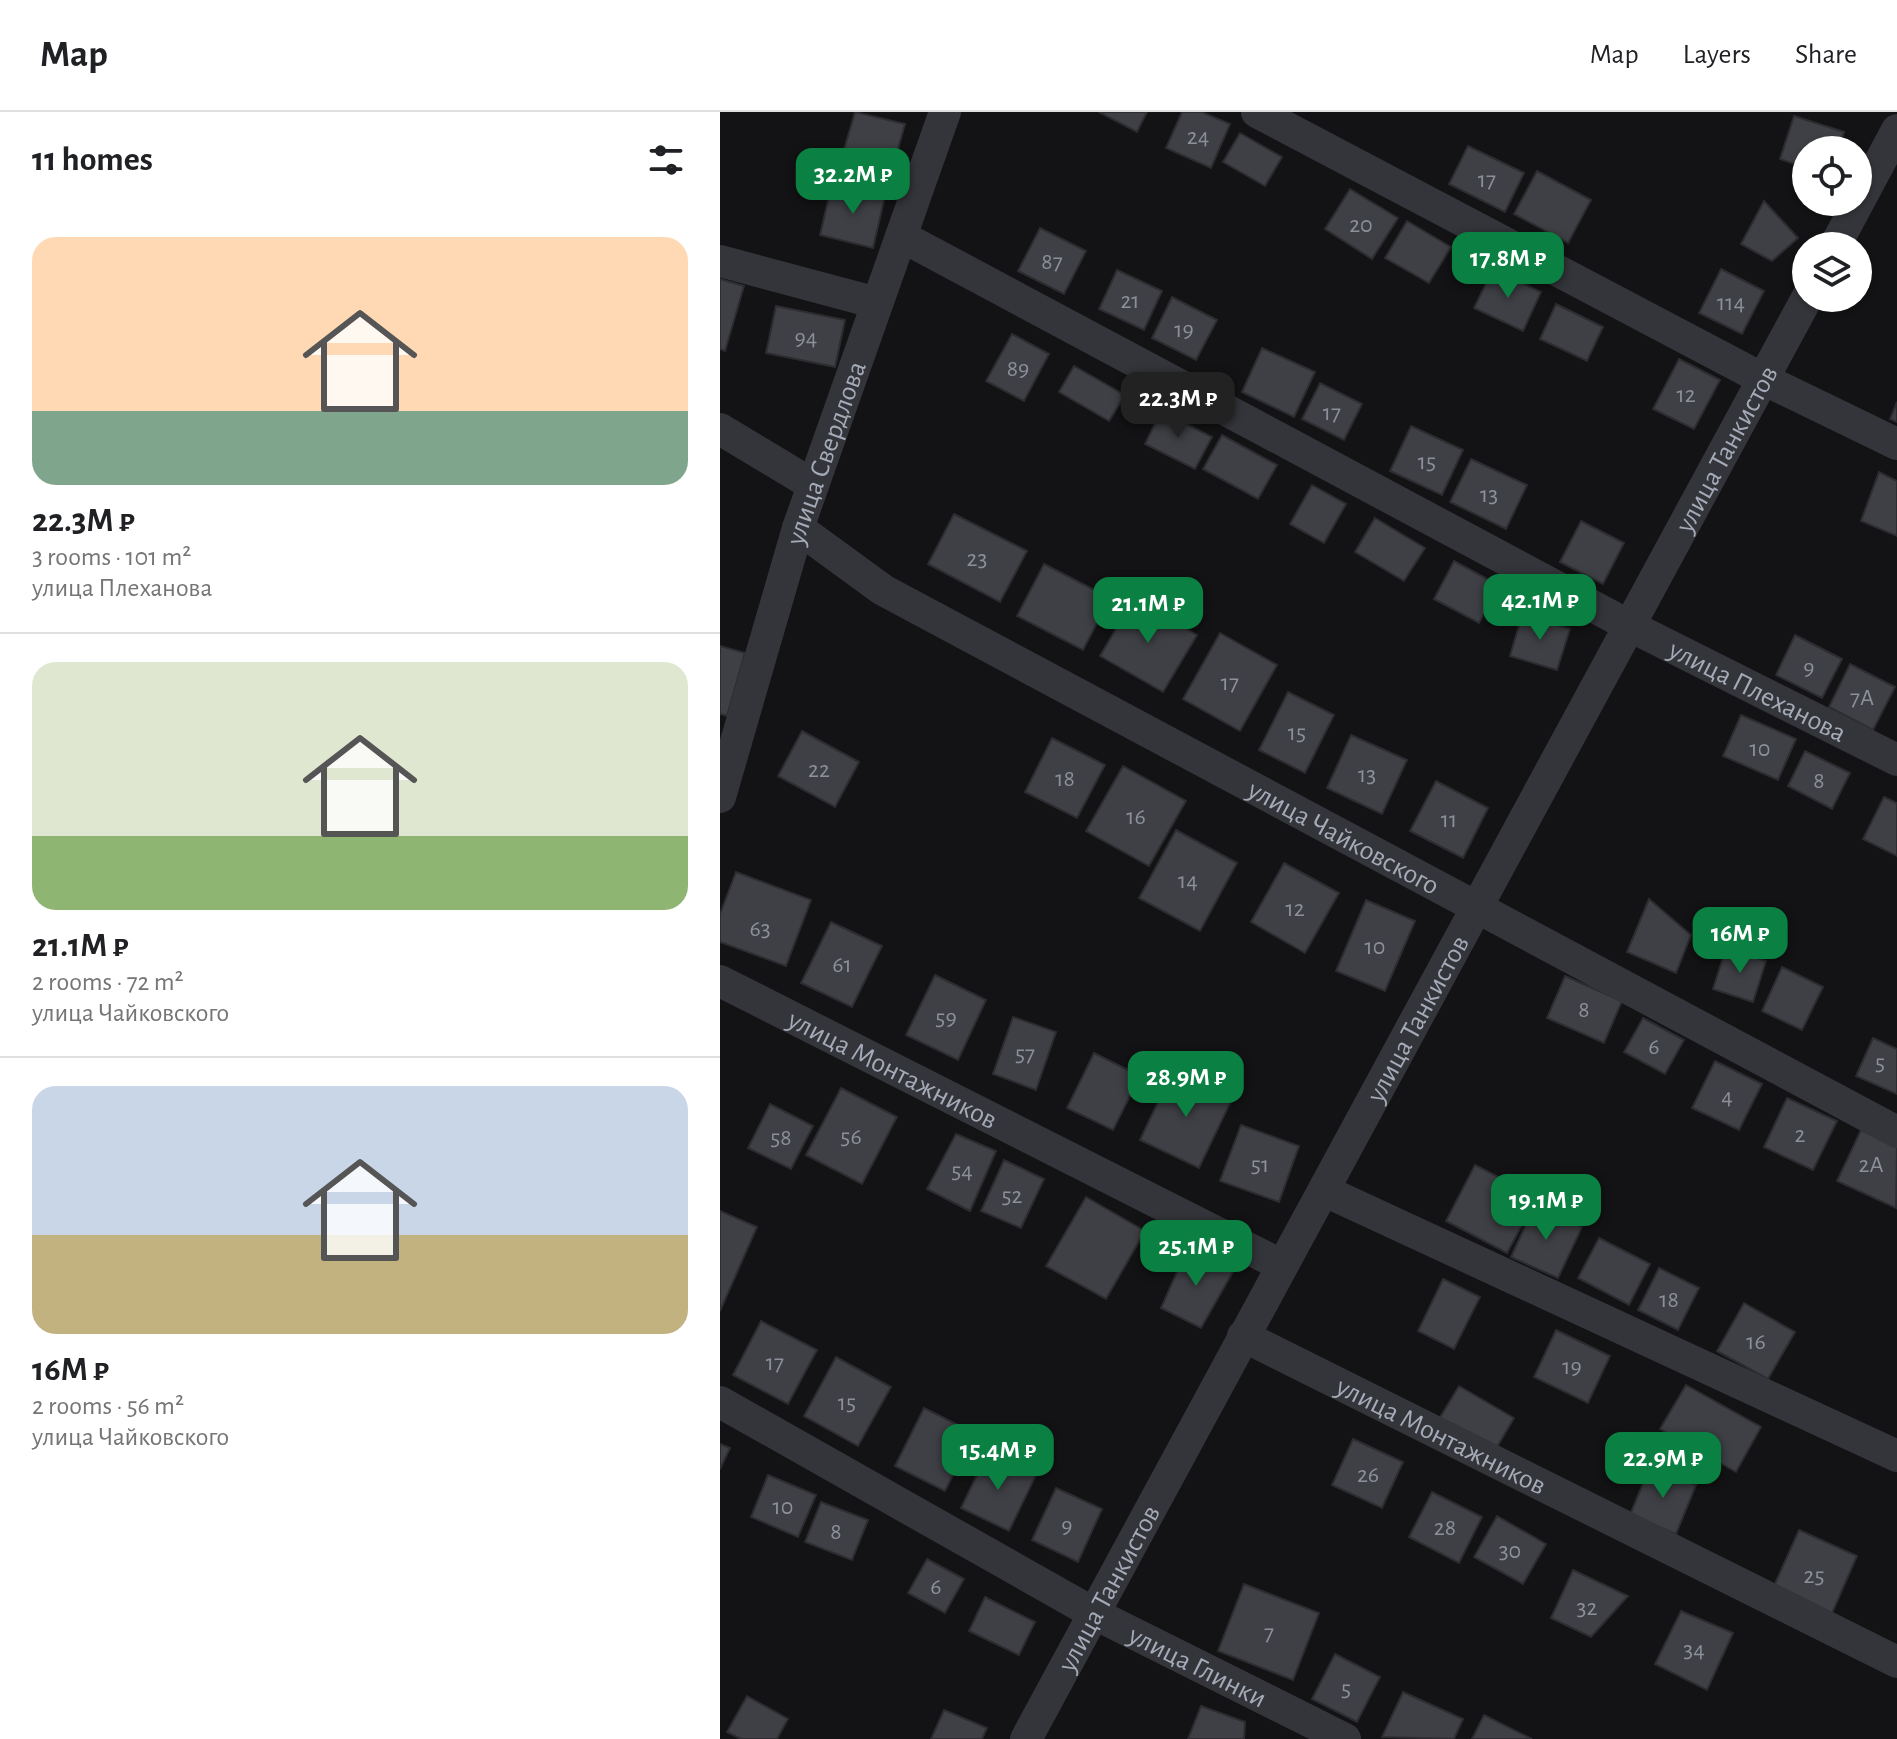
<!DOCTYPE html>
<html lang="en">
<head>
<meta charset="utf-8">
<style>
	body { margin:0; font-family:"Alegreya Sans",sans-serif; background:#f6f6f6; color:#202124; height:100vh; display:flex; flex-direction:column; font-size:30px; white-space:nowrap }
	* { box-sizing:border-box; margin:0 }
	p { font-size:26px; color:#757577 }
	.icon { flex:none; width:44px; height:44px; fill:none; stroke:currentColor; stroke-width:2; stroke-linecap:round; stroke-linejoin:round }
	.map { position:relative; flex:1; overflow:hidden }
	.side { display:flex; flex-direction:column; background:#fff; width:720px }
	.side>* { flex:none }
	.tools { position:absolute; left:1072px; top:24px; display:grid; gap:16px }
	.tools a { display:grid; place-items:center; width:80px; height:80px; border-radius:50%; background:#fff; box-shadow:0 2px 6px #0004; font-size:40px }
	.price { position:absolute; translate:-50% -68px; padding:0 18px; border-radius:16px; background:#0b8043; color:#fff; font-size:26px; line-height:52px; filter:drop-shadow(0 2px 4px #0008) }
	.price::after { content:''; position:absolute; left:50%; top:48px; width:24px; height:18px; margin-left:-12px; background:inherit; clip-path:polygon(0 0,100% 0,50% 100%) }
	.price.active { background:#222; color:#fff }
	ul { padding:0; list-style:none }
	li { display:grid; align-content:center; gap:16px; height:424px; padding:0 32px }
	li+li { border-top:2px solid #e0e0e0 }
	li span { display:grid; place-items:center; height:248px; border-radius:24px; color:#555 }
	li>.icon { margin-inline-start:auto }
	span .icon { width:144px; height:144px; fill:#fffc; stroke-width:1 }
	li b { font-size:34px }
	h2 { display:flex; justify-content:space-between; align-items:center; height:96px; padding:0 32px; font-size:34px }
	header { display:flex; align-items:center; gap:48px; box-sizing:border-box; height:112px; padding:0 40px; background:#fff; border-bottom:2px solid #e0e0e0 }
	header strong { font-size:38px }
	nav { display:flex; gap:44px; margin-inline-start:auto; font-size:28px }
	main { display:flex; flex:1; min-height:0 }
	.map>svg:first-child { display:block }
	.building { fill:#3f4045; stroke:#2d2d31; stroke-width:2 }
	.lines { fill:none; stroke-linecap:round; stroke-linejoin:round }
	.minor { stroke:#34353a; stroke-width:32 }
	.labels { text-anchor:middle; stroke-width:7; stroke-linejoin:round; paint-order:stroke }
	.number-label { font-size:24px; fill:#8b909a }
	.street-label { font-size:28px; fill:#a4aab7; stroke:#0e0e10 }
</style>
</head>
<body>
<header>
<strong>Map</strong>
<nav><a>Map</a><a>Layers</a><a>Share</a></nav>
</header>
<main>
<section class="side">
<h2>11 homes<svg class="icon" aria-label="filters" viewBox="0 0 24 24"><path d="M4 7h16M4 17h16"/><circle cx="9" cy="7" r="2"/><circle cx="15" cy="17" r="2"/></svg></h2>
<ul>
<li><span style="background:linear-gradient(#ffd9b3 70%,#7fa58c 0)"><svg class="icon" aria-label="home" viewBox="0 0 24 24"><path d="M3 11l9-7 9 7M6 9v11h12V9"/></svg></span><div><b>22.3M ₽</b><p>3 rooms · 101 m²</p><p>улица Плеханова</p></div></li>
<li><span style="background:linear-gradient(#dfe7d0 70%,#8fb573 0)"><svg class="icon" aria-label="home" viewBox="0 0 24 24"><path d="M3 11l9-7 9 7M6 9v11h12V9"/></svg></span><div><b>21.1M ₽</b><p>2 rooms · 72 m²</p><p>улица Чайковского</p></div></li>
<li><span style="background:linear-gradient(#c9d6e8 60%,#c2b280 0)"><svg class="icon" aria-label="home" viewBox="0 0 24 24"><path d="M3 11l9-7 9 7M6 9v11h12V9"/></svg></span><div><b>16M ₽</b><p>2 rooms · 56 m²</p><p>улица Чайковского</p></div></li>
</ul>
</section>
<div class="map">
<svg width="1177" height="1627" viewBox="0 0 1177 1627">
	<rect width="100%" height="100%" fill="#131315"/>
	<path class="building" d="M 135,0 L 185,12 L 169,69 L 119,55 Z
		M 379,0 L 427,0 L 417,20 Z
		M 462,0 L 482,0 L 510,12 L 491,56 L 446,36 Z
		M 1074,4 L 1124,20 L 1118,38 L 1086,38 L 1086,56 L 1060,47 Z
		M 520,21 L 562,45 L 545,74 L 503,50 Z
		M 748,34 L 804,61 L 785,100 L 729,72 Z
		M 817,59 L 871,88 L 848,131 L 794,102 Z
		M 112,72 L 165,84 L 153,136 L 100,123 Z
		M 630,77 L 678,106 L 652,147 L 605,117 Z
		M 1044,89 L 1078,126 L 1052,149 L 1021,132 Z
		M 687,109 L 731,135 L 709,171 L 665,146 Z
		M 320,116 L 366,139 L 344,182 L 298,159 Z
		M 773,157 L 821,180 L 803,219 L 754,196 Z
		M 1001,157 L 1044,179 L 1022,222 L 979,201 Z
		M 397,158 L 442,179 L 424,218 L 379,197 Z
		M 0,167 L 24,174 L 5,239 L 0,237 Z
		M 452,185 L 497,208 L 476,248 L 432,226 Z
		M 836,192 L 883,215 L 867,249 L 820,227 Z
		M 56,194 L 125,208 L 115,255 L 46,241 Z
		M 292,222 L 329,242 L 304,289 L 266,269 Z
		M 542,236 L 595,260 L 574,305 L 522,280 Z
		M 959,247 L 1000,268 L 974,317 L 933,297 Z
		M 354,254 L 405,283 L 389,309 L 339,280 Z
		M 600,271 L 642,292 L 624,328 L 582,307 Z
		M 1177,290 L 1177,310 L 1170,307 Z
		M 441,299 L 492,325 L 475,357 L 425,332 Z
		M 691,314 L 743,338 L 722,383 L 670,359 Z
		M 502,323 L 557,353 L 538,387 L 483,357 Z
		M 751,347 L 807,373 L 786,417 L 730,390 Z
		M 1159,360 L 1177,369 L 1177,424 L 1141,409 Z
		M 592,373 L 626,392 L 604,431 L 570,412 Z
		M 234,402 L 307,439 L 280,490 L 208,452 Z
		M 655,406 L 705,436 L 684,469 L 635,440 Z
		M 861,409 L 904,431 L 883,472 L 840,450 Z
		M 734,449 L 780,474 L 759,511 L 714,487 Z
		M 324,452 L 390,486 L 363,538 L 297,504 Z
		M 414,486 L 477,523 L 443,580 L 380,544 Z
		M 802,503 L 850,517 L 837,558 L 790,544 Z
		M 500,521 L 557,553 L 520,619 L 463,587 Z
		M 1075,523 L 1122,547 L 1102,586 L 1056,563 Z
		M 0,534 L 25,541 L 7,604 L 0,602 Z
		M 1130,552 L 1175,575 L 1153,618 L 1109,595 Z
		M 568,580 L 614,603 L 585,661 L 539,638 Z
		M 1021,603 L 1076,627 L 1058,668 L 1003,644 Z
		M 82,619 L 139,650 L 115,695 L 58,664 Z
		M 631,623 L 687,648 L 662,702 L 607,676 Z
		M 332,626 L 385,653 L 357,706 L 305,680 Z
		M 1085,639 L 1130,661 L 1112,697 L 1068,674 Z
		M 403,654 L 466,689 L 429,754 L 366,719 Z
		M 716,669 L 768,696 L 743,746 L 690,719 Z
		M 1164,685 L 1177,691 L 1177,744 L 1143,727 Z
		M 456,718 L 517,751 L 480,819 L 419,786 Z
		M 564,751 L 619,781 L 585,841 L 531,810 Z
		M 16,760 L 91,788 L 66,854 L 0,830 L 0,802 Z
		M 929,787 L 971,823 L 956,861 L 907,840 Z
		M 646,788 L 695,809 L 665,879 L 616,859 Z
		M 111,810 L 162,834 L 132,895 L 81,871 Z
		M 1006,836 L 1046,849 L 1033,890 L 993,877 Z
		M 1062,855 L 1103,875 L 1082,918 L 1042,899 Z
		M 215,863 L 266,888 L 238,948 L 186,923 Z
		M 845,864 L 902,889 L 884,931 L 827,906 Z
		M 293,905 L 336,920 L 316,978 L 273,962 Z
		M 923,906 L 964,928 L 945,962 L 904,940 Z
		M 1153,926 L 1177,937 L 1177,982 L 1136,964 Z
		M 374,941 L 420,964 L 393,1018 L 347,996 Z
		M 995,949 L 1042,972 L 1019,1018 L 972,996 Z
		M 453,958 L 512,987 L 479,1056 L 420,1028 Z
		M 121,976 L 177,1005 L 142,1072 L 86,1043 Z
		M 1067,986 L 1117,1009 L 1093,1058 L 1044,1035 Z
		M 50,992 L 93,1014 L 71,1057 L 28,1036 Z
		M 521,1013 L 579,1034 L 559,1090 L 500,1069 Z
		M 1141,1018 L 1177,1035 L 1176,1096 L 1117,1069 Z
		M 236,1022 L 276,1039 L 250,1099 L 207,1077 Z
		M 284,1048 L 324,1067 L 301,1116 L 261,1099 Z
		M 755,1053 L 817,1085 L 787,1141 L 726,1109 Z
		M 366,1085 L 425,1119 L 386,1187 L 326,1154 Z
		M 815,1093 L 862,1115 L 838,1166 L 791,1145 Z
		M 0,1099 L 37,1115 L 0,1199 Z
		M 879,1126 L 930,1152 L 909,1193 L 858,1166 Z
		M 468,1135 L 514,1158 L 481,1216 L 441,1196 Z
		M 939,1156 L 979,1176 L 958,1218 L 918,1198 Z
		M 723,1167 L 760,1185 L 734,1237 L 698,1219 Z
		M 1024,1191 L 1075,1220 L 1048,1267 L 997,1239 Z
		M 41,1209 L 97,1238 L 68,1292 L 13,1263 Z
		M 836,1218 L 890,1244 L 868,1291 L 814,1265 Z
		M 116,1245 L 171,1275 L 138,1334 L 84,1304 Z
		M 966,1273 L 1041,1315 L 1016,1360 L 940,1317 Z
		M 739,1274 L 794,1306 L 774,1340 L 719,1307 Z
		M 204,1296 L 254,1321 L 225,1379 L 175,1354 Z
		M 633,1327 L 683,1350 L 662,1396 L 612,1373 Z
		M 0,1332 L 10,1336 L 0,1357 Z
		M 268,1340 L 316,1363 L 289,1419 L 241,1396 Z
		M 930,1354 L 976,1373 L 956,1422 L 910,1403 Z
		M 48,1363 L 96,1383 L 78,1425 L 31,1405 Z
		M 336,1376 L 382,1397 L 358,1450 L 312,1428 Z
		M 712,1380 L 762,1405 L 739,1451 L 689,1425 Z
		M 101,1390 L 148,1408 L 132,1448 L 85,1430 Z
		M 777,1404 L 826,1432 L 803,1472 L 754,1445 Z
		M 1079,1418 L 1137,1444 L 1109,1508 L 1050,1483 Z
		M 207,1447 L 244,1467 L 225,1501 L 188,1481 Z
		M 853,1458 L 908,1484 L 871,1525 L 831,1506 Z
		M 524,1472 L 599,1501 L 573,1568 L 498,1539 Z
		M 265,1485 L 315,1510 L 299,1543 L 249,1519 Z
		M 961,1499 L 1013,1521 L 987,1578 L 935,1552 Z
		M 615,1542 L 660,1565 L 637,1610 L 592,1587 Z
		M 683,1580 L 743,1607 L 734,1627 L 662,1625 Z
		M 27,1584 L 68,1607 L 57,1627 L 21,1627 L 7,1620 Z
		M 481,1594 L 525,1610 L 524,1627 L 468,1627 Z
		M 224,1598 L 267,1616 L 262,1627 L 211,1627 Z
		M 764,1603 L 812,1627 L 752,1627 Z"/>
	<g class="lines">
		<g class="minor">
			<path d="M 537,0 L 1043,267 L 1177,332"/>
			<path id="s1" d="M 181,124 L 908,513 L 1177,648"/>
			<path d="M 1115,134 L 1177,18"/>
			<path d="M 0,149 L 157,191"/>
			<path d="M 0,317 L 93,373"/>
			<path id="s2" d="M 78,416 L 163,478 L 1177,1020"/>
			<path id="s3" d="M 0,685 L 78,416 L 225,0"/>
			<path id="s4" d="M 0,869 L 561,1153"/>
			<path d="M 605,1079 L 1177,1344"/>
			<path id="s5" d="M 523,1224 L 1177,1550"/>
			<path id="s6" d="M 0,1290 L 375,1502 L 625,1627"/>
			<path id="s7" d="M 306,1627 L 1087,186"/>
		</g>
	</g>
	<g class="labels">
		<g class="number-label">
			<text x="478" y="32">24</text>
			<text x="767" y="75">17</text>
			<text x="641" y="120">20</text>
			<text x="332" y="157">87</text>
			<text x="410" y="196">21</text>
			<text x="1011" y="198">114</text>
			<text x="464" y="225">19</text>
			<text x="86" y="233">94</text>
			<text x="298" y="264">89</text>
			<text x="966" y="290">12</text>
			<text x="612" y="308">17</text>
			<text x="707" y="357">15</text>
			<text x="769" y="390">13</text>
			<text x="257" y="454">23</text>
			<text x="1089" y="563">9</text>
			<text x="510" y="578">17</text>
			<text x="1142" y="593">7А</text>
			<text x="577" y="628">15</text>
			<text x="1040" y="644">10</text>
			<text x="99" y="665">22</text>
			<text x="647" y="670">13</text>
			<text x="345" y="674">18</text>
			<text x="1099" y="676">8</text>
			<text x="416" y="712">16</text>
			<text x="729" y="715">11</text>
			<text x="468" y="776">14</text>
			<text x="575" y="804">12</text>
			<text x="40" y="824">63</text>
			<text x="655" y="842">10</text>
			<text x="122" y="860">61</text>
			<text x="864" y="905">8</text>
			<text x="226" y="913">59</text>
			<text x="934" y="942">6</text>
			<text x="305" y="949">57</text>
			<text x="1160" y="958">5</text>
			<text x="1007" y="992">4</text>
			<text x="1080" y="1030">2</text>
			<text x="131" y="1032">56</text>
			<text x="61" y="1033">58</text>
			<text x="540" y="1060">51</text>
			<text x="1151" y="1060">2А</text>
			<text x="242" y="1066">54</text>
			<text x="292" y="1091">52</text>
			<text x="949" y="1195">18</text>
			<text x="1036" y="1237">16</text>
			<text x="55" y="1258">17</text>
			<text x="852" y="1262">19</text>
			<text x="127" y="1298">15</text>
			<text x="648" y="1370">26</text>
			<text x="63" y="1402">10</text>
			<text x="347" y="1421">9</text>
			<text x="725" y="1423">28</text>
			<text x="116" y="1427">8</text>
			<text x="790" y="1446">30</text>
			<text x="1094" y="1471">25</text>
			<text x="216" y="1482">6</text>
			<text x="867" y="1503">32</text>
			<text x="549" y="1528">7</text>
			<text x="974" y="1545">34</text>
			<text x="626" y="1584">5</text>
		</g>
		<g class="street-label">
			<text dy="10" stroke="none"><textPath href="#s7" startOffset="1468">улица Танкистов</textPath></text>
			<text dy="10" stroke="none"><textPath href="#s3" startOffset="360">улица Свердлова</textPath></text>
			<text dy="10" stroke="none"><textPath href="#s1" startOffset="970">улица Плеханова</textPath></text>
			<text dy="10" stroke="none"><textPath href="#s2" startOffset="628">улица Чайковского</textPath></text>
			<text dy="10" stroke="none"><textPath href="#s7" startOffset="820">улица Танкистов</textPath></text>
			<text dy="10" stroke="none"><textPath href="#s4" startOffset="194">улица Монтажников</textPath></text>
			<text dy="10" stroke="none"><textPath href="#s5" startOffset="222">улица Монтажников</textPath></text>
			<text dy="10" stroke="none"><textPath href="#s7" startOffset="172">улица Танкистов</textPath></text>
			<text dy="10" stroke="none"><textPath href="#s6" startOffset="546">улица Глинки</textPath></text>
		</g>
	</g>
</svg>
<div class="tools">
<a><svg class="icon" aria-label="locate" viewBox="0 0 24 24"><circle cx="12" cy="12" r="6"/><path d="M12 2v4M12 18v4M2 12h4M18 12h4"/></svg></a>
<a><svg class="icon" aria-label="layers" viewBox="0 0 24 24"><path d="M12 4l9 5-9 5-9-5zM3 14l9 5 9-5"/></svg></a>
</div>
<b class="price" style="left:133px;top:104px">32.2M ₽</b>
<b class="price" style="left:788px;top:188px">17.8M ₽</b>
<b class="price active" style="left:458px;top:328px">22.3M ₽</b>
<b class="price" style="left:820px;top:530px">42.1M ₽</b>
<b class="price" style="left:428px;top:533px">21.1M ₽</b>
<b class="price" style="left:1020px;top:863px">16M ₽</b>
<b class="price" style="left:466px;top:1007px">28.9M ₽</b>
<b class="price" style="left:826px;top:1130px">19.1M ₽</b>
<b class="price" style="left:476px;top:1176px">25.1M ₽</b>
<b class="price" style="left:278px;top:1380px">15.4M ₽</b>
<b class="price" style="left:943px;top:1388px">22.9M ₽</b>
</div>
</main>
</body>
</html>
